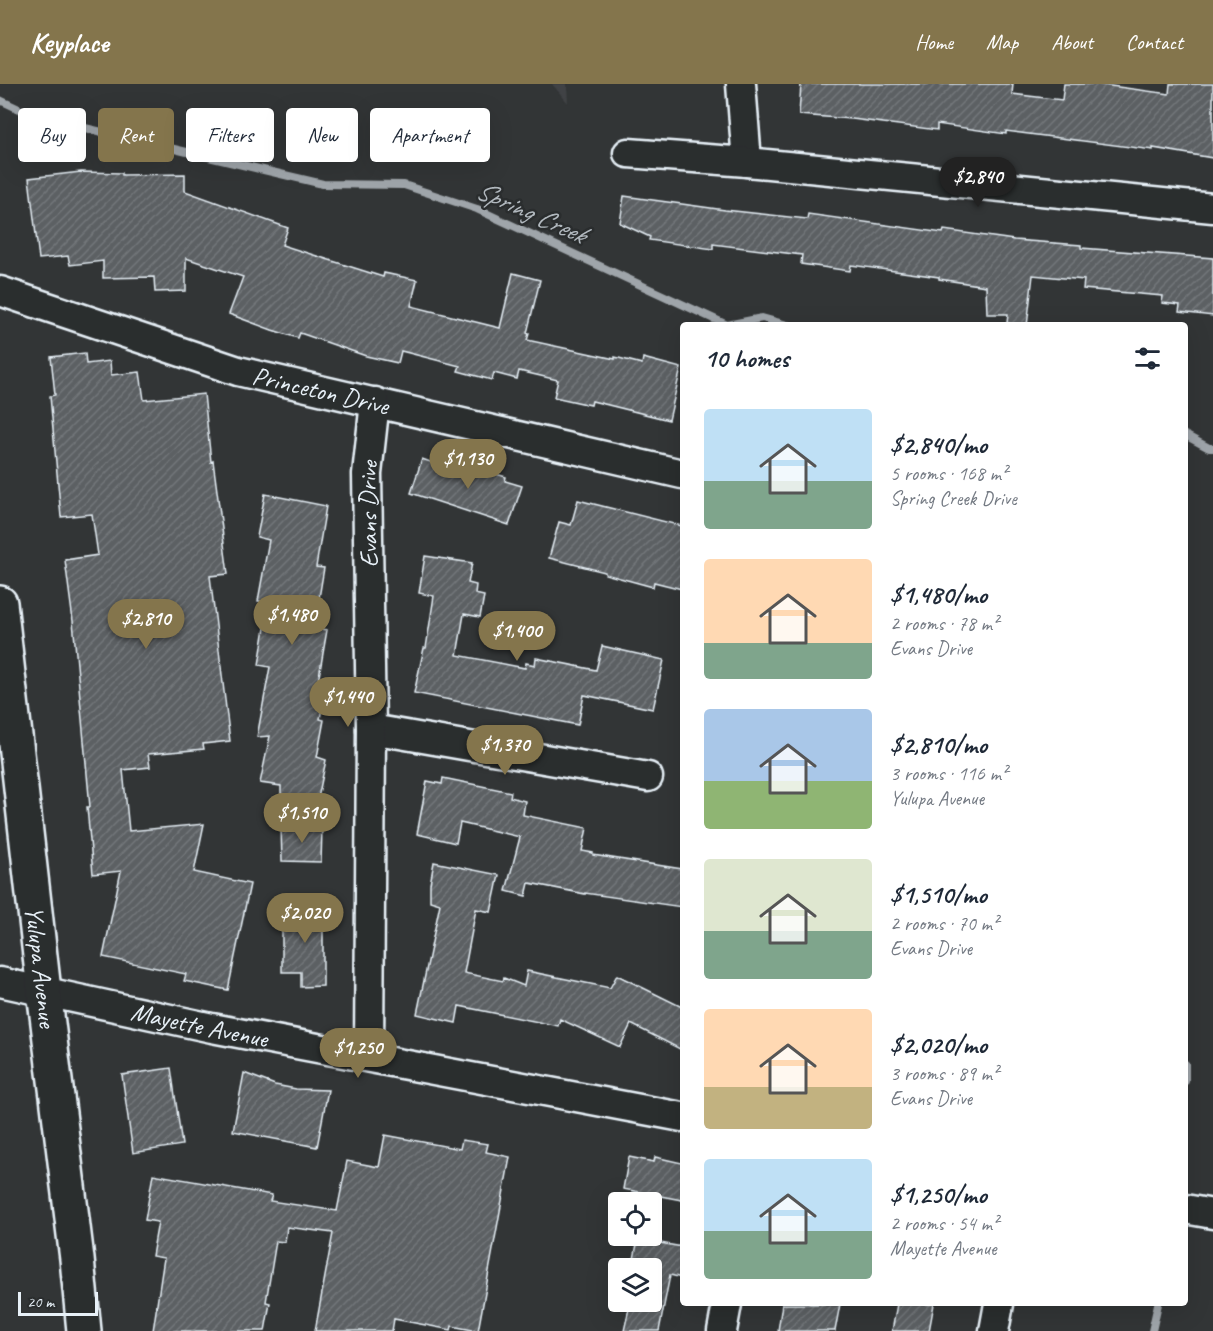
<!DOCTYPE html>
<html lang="en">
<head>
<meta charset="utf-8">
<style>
	body { margin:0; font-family:Caveat,sans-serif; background:#f6f6f7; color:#1f2937; height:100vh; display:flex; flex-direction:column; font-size:22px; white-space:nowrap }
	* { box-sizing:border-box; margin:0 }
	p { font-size:20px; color:#747a83 }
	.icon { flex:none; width:33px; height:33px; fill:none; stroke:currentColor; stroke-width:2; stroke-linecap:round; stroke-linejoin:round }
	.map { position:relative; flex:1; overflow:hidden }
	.side { position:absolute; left:680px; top:238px; width:508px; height:984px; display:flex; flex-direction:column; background:#fff; border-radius:6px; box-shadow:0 6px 24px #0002 }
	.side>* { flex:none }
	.top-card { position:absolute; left:18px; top:24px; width:570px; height:54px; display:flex; gap:12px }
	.fabs { position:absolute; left:608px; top:1108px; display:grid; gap:12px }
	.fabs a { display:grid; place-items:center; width:54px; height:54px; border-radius:6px; background:#fff; box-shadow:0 6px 24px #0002; font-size:30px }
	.scale { position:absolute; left:18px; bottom:15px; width:80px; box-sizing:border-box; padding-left:6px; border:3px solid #e8f1f8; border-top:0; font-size:16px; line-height:21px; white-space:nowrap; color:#e8f1f8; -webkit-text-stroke:4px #2a2d2e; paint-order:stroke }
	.price { position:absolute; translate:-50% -51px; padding:0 14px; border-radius:21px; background:#84754c; color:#fff; font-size:20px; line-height:39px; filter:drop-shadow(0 2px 3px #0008) }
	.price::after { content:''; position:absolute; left:50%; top:36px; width:18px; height:14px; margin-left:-9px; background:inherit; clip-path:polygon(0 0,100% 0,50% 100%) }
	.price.current { background:#222; color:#fff }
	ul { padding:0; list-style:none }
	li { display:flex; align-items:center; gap:18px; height:150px; padding:0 24px }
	li span { display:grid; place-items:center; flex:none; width:168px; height:120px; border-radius:6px; color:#555 }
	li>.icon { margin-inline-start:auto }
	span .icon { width:72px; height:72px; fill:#fffc; stroke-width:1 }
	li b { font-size:26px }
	h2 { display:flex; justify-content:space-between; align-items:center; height:72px; padding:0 24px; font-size:26px }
	.chip { padding:0 21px; border-radius:6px; background:#fff; box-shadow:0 6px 24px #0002; font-size:21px; line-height:54px }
	.chip.current { background:#84754c; color:#fff }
	header { display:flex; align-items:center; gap:36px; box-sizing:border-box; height:84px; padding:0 30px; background:#84754c; color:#fff }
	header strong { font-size:28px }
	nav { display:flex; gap:33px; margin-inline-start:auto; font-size:21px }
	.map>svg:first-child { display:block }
	.built { fill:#3f4244 }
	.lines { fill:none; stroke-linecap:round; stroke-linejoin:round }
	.stream { stroke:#9fa5aa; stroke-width:8 }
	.building { fill:url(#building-hatch); stroke:#e8f1f8; stroke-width:1.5 }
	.minor-casing { stroke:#e8f1f8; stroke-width:33 }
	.tertiary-casing { stroke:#e8f1f8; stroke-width:38 }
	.minor { stroke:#2a2d2e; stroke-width:28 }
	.tertiary { stroke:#2a2d2e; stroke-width:33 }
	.labels { text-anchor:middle; stroke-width:5; stroke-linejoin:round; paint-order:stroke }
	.street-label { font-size:26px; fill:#e8f1f8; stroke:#2a2d2e }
	.water-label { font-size:27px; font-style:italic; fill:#b1b8be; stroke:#2a2d2e }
</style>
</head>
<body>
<header>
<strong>Keyplace</strong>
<nav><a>Home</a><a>Map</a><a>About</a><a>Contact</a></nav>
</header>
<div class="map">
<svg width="1213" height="1247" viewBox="0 0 1213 1247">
	<defs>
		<pattern id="building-hatch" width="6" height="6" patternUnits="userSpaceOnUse" patternTransform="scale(1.5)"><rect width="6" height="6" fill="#5c6063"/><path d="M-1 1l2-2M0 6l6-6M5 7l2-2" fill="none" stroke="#73777a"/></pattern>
	</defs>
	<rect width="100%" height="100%" fill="#323536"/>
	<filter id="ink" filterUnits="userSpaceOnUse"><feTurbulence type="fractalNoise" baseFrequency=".0167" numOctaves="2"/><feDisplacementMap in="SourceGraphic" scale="12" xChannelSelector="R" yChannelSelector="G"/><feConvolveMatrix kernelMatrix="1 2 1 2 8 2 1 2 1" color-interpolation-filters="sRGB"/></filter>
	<g filter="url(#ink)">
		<path class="built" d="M 552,0 L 567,0 L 568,19 Z"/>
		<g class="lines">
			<path class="stream" d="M 0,16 L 34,32 L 323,100 L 404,101 L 477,125 L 727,241 L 762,234 L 791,242
				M 1185,351 L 1209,364 L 1213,364
				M 1185,980 L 1185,997
				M 1152,1247 L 1158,1220"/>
		</g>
		<path class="building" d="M 801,0 L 1013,0 L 1012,10 L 1062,16 L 1064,0 L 1096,0 L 1169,10 L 1170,0 L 1213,0 L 1213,74 L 1153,64 L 1153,66 L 1006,47 L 1006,50 L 937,40 L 937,46 L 852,35 L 799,31 Z
			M 81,88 L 122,89 L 122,91 L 185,90 L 185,107 L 288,144 L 282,161 L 383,193 L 384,189 L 417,196 L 411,222 L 500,244 L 513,189 L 540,196 L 527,249 L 529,250 L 527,256 L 615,275 L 615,273 L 642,280 L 643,274 L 681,284 L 669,336 L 592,317 L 591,321 L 554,313 L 558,296 L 519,287 L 517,295 L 494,289 L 492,296 L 458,287 L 460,282 L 401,267 L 398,279 L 366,272 L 300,249 L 298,254 L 272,246 L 229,230 L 243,193 L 186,174 L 186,207 L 155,208 L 154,193 L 103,194 L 103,177 L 70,181 L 68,172 L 39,175 L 29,94 Z
			M 624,112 L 725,126 L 807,135 L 808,130 L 943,149 L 944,146 L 1014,156 L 1081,161 L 1081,164 L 1213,174 L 1213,232 L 1179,228 L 1180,221 L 1162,219 L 1163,212 L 1083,205 L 1084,196 L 1033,191 L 1027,242 L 1007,239 L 1008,230 L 987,230 L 986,202 L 939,195 L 939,193 L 851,181 L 850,187 L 801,180 L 802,171 L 713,160 L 713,165 L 649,156 L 650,153 L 620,139 Z
			M 85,269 L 86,280 L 110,277 L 111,291 L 140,288 L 144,316 L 204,310 L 211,378 L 213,377 L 228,490 L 210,492 L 230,657 L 203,660 L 204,665 L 148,670 L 150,683 L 123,686 L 129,747 L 204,740 L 194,788 L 250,800 L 228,906 L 184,897 L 186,890 L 103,873 L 121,787 L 93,790 L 87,723 L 90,723 L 73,537 L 65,476 L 98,471 L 92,430 L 61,433 L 50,312 L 55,311 L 51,273 Z
			M 422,375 L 439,381 L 440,376 L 482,388 L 483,386 L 506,393 L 505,397 L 522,402 L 509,441 L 411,409 Z
			M 265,410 L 326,422 L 316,483 L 324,484 L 314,544 L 327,546 L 316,610 L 324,612 L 320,635 L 324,636 L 317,673 L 326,676 L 317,719 L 281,710 L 281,702 L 260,699 L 270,652 L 257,653 L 270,583 L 259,581 L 269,519 L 258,517 L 269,456 L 257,453 Z
			M 578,416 L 682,442 L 682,505 L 654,498 L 653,503 L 605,490 L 605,488 L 549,474 L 559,438 L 571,441 Z
			M 425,472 L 472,479 L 468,499 L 476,501 L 475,510 L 484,512 L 480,533 L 464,530 L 457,571 L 525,584 L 526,579 L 535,581 L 536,574 L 596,586 L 602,562 L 664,576 L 653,625 L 584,611 L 578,641 L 414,609 L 424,564 L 426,564 L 434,512 L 419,509 Z
			M 443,694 L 511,708 L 510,713 L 525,717 L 523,731 L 587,744 L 582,767 L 593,769 L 593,771 L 682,785 L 682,823 L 585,809 L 585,810 L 529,799 L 526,812 L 506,807 L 520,753 L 460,739 L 456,759 L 417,750 L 427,697 L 442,700 Z
			M 281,743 L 322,744 L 321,778 L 282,777 Z
			M 434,778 L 499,791 L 491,828 L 476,825 L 464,889 L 503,897 L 504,894 L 524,902 L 527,887 L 610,904 L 617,891 L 682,923 L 682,966 L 631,940 L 620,963 L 560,935 L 558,942 L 459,922 L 456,939 L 417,930 L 440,820 L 430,817 L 430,800 Z
			M 323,816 L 323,902 L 301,903 L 301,888 L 282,888 L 282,833 L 301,833 L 301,817 Z
			M 171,984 L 182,1061 L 133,1069 L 122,991 Z
			M 244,989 L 275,1001 L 296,1005 L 328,1006 L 317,1063 L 233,1047 Z
			M 385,1051 L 460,1065 L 462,1056 L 488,1060 L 486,1068 L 510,1073 L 478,1247 L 452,1242 L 451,1246 L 394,1235 L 392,1247 L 315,1247 L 333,1149 L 287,1143 L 285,1158 L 276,1157 L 266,1218 L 270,1219 L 265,1247 L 153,1247 L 164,1174 L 152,1172 L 158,1138 L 145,1136 L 153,1090 L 272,1111 L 270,1117 L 337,1127 L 347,1077 L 379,1083 Z
			M 629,1073 L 654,1078 L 655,1073 L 682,1079 L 682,1116 L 623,1105 Z
			M 638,1155 L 682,1163 L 682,1194 L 670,1191 L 659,1247 L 624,1247 L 630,1220 L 626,1218 L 651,1218 L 651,1185 L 632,1185 Z
			M 782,1220 L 840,1220 L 835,1247 L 778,1247 Z
			M 897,1220 L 934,1220 L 929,1247 L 892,1247 Z"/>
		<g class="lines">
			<g class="minor-casing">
				<g id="minor">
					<path d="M 741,0 L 747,78"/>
					<path d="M 628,69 L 747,78 L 1213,124"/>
					<path id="s1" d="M 0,207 L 238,287 L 682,390"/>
					<path d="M 371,645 L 648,693"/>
					<path id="s2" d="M 0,898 L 212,944 L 682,1033"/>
					<path id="s3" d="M 369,973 L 371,645 L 367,390 L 375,318"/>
					<path d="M 1185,1125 L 1213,1130"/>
					<path d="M 722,1247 L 727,1220"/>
					<path d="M 994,1247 L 999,1220"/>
				</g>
			</g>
			<g class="tertiary-casing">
				<g id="tertiary">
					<path id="s4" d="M 0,519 L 44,907 L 77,1175 L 84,1247"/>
				</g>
			</g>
			<use href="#minor" class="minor"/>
			<use href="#tertiary" class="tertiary"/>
		</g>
	</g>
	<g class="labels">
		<g class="street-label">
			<text dy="9" stroke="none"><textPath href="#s1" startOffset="336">Princeton Drive</textPath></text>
			<text dy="9" stroke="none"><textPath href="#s3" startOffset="543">Evans Drive</textPath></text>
			<text dy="9" stroke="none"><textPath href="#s4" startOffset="366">Yulupa Avenue</textPath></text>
			<text dy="9" stroke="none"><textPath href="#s2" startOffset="204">Mayette Avenue</textPath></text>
		</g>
		<g class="water-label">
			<text transform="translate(531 128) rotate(24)" y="9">Spring Creek</text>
		</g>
	</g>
</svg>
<div class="fabs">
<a><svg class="icon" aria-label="locate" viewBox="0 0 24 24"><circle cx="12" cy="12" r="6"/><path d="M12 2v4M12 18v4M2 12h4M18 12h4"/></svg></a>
<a><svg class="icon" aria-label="layers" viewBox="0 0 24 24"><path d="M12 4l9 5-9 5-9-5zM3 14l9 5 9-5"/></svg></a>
</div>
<div class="scale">20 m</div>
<b class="price current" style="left:978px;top:124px">$2,840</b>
<b class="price" style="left:468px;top:406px">$1,130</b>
<b class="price" style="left:292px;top:562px">$1,480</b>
<b class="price" style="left:146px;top:566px">$2,810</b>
<b class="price" style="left:517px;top:578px">$1,400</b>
<b class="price" style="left:348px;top:644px">$1,440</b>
<b class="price" style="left:505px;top:692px">$1,370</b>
<b class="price" style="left:302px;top:760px">$1,510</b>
<b class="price" style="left:305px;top:860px">$2,020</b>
<b class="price" style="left:358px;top:995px">$1,250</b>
<div class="top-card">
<a class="chip">Buy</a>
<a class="chip current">Rent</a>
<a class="chip">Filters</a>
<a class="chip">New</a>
<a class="chip">Apartment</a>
</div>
<section class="side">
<h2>10 homes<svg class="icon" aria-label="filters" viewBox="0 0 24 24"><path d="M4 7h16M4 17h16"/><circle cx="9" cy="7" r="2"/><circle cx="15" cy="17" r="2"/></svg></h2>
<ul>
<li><span style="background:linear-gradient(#bfe0f5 60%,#7fa58c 0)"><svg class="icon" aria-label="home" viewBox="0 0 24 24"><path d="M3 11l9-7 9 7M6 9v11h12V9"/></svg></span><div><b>$2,840/mo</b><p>5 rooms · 168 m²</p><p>Spring Creek Drive</p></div></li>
<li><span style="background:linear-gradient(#ffd9b3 70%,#7fa58c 0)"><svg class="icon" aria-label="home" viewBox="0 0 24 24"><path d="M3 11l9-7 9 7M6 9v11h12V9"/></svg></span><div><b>$1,480/mo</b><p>2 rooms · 78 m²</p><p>Evans Drive</p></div></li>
<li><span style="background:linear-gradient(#a9c7e8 60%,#8fb573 0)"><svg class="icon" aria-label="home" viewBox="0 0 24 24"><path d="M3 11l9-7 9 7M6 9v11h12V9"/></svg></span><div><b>$2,810/mo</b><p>3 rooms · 116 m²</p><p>Yulupa Avenue</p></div></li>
<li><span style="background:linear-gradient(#dfe7d0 60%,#7fa58c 0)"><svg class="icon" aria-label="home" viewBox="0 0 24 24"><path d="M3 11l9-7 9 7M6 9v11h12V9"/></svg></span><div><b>$1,510/mo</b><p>2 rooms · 70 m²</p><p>Evans Drive</p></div></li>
<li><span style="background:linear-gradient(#ffd9b3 65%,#c2b280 0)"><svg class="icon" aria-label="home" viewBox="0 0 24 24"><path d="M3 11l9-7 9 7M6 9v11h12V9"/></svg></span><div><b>$2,020/mo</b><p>3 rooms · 89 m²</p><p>Evans Drive</p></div></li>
<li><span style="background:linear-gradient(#bfe0f5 60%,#7fa58c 0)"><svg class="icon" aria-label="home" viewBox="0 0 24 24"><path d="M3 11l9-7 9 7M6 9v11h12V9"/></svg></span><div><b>$1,250/mo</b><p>2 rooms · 54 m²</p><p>Mayette Avenue</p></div></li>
</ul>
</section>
</div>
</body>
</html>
